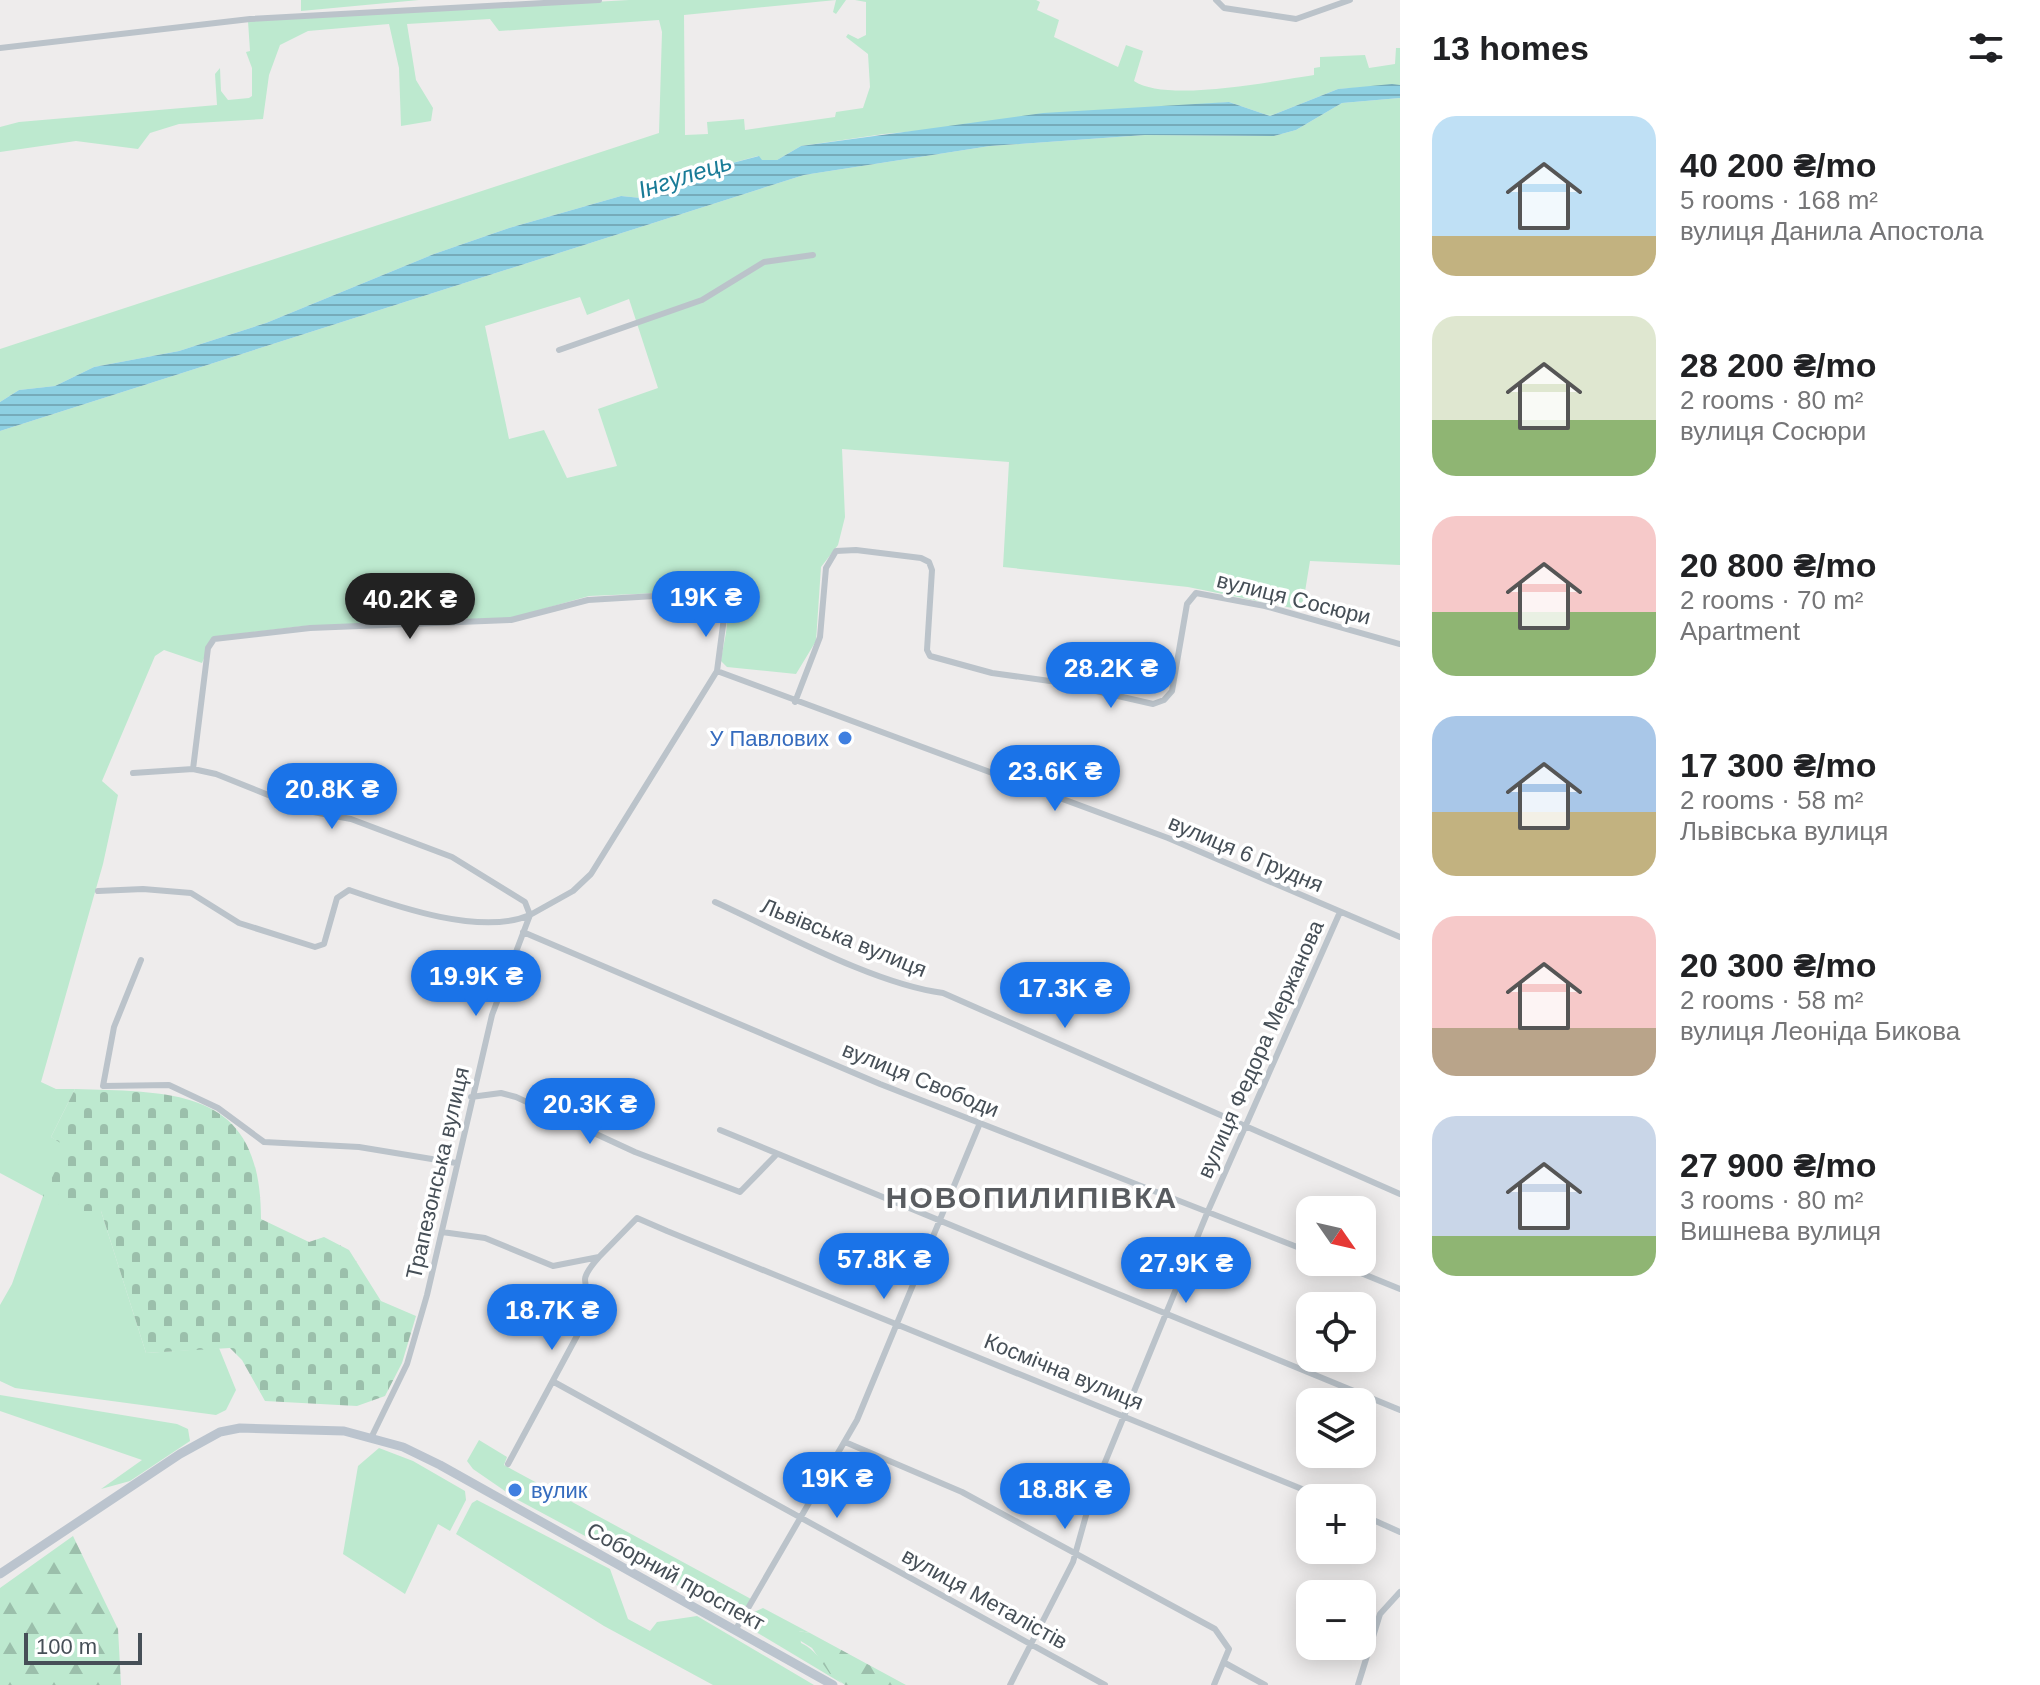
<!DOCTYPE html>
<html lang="en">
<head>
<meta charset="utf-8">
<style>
	body { margin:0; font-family:Arial,sans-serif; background:#f2f2f2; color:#202124; height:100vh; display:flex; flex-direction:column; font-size:30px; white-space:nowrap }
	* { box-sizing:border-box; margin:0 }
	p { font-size:26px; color:#757577 }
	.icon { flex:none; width:44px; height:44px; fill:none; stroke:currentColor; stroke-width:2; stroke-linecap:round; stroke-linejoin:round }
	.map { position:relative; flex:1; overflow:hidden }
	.details { display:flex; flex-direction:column; background:#fff; width:640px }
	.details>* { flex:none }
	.needle { width:52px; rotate:124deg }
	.controls { position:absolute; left:1296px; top:1196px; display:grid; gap:16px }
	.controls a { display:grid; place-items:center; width:80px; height:80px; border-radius:16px; background:#fff; box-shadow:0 4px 20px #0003; font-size:40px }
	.scale { position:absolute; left:24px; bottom:20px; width:118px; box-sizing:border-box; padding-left:8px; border:4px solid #464f57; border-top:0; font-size:22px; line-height:28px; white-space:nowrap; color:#464f57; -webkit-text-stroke:6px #fff; paint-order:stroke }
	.price { position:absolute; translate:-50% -68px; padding:0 18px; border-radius:28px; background:#1a73e8; color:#fff; font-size:26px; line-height:52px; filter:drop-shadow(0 2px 4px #0008) }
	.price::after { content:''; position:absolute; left:50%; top:48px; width:24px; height:18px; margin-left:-12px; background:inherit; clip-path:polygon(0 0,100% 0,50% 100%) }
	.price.selected { background:#222; color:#fff }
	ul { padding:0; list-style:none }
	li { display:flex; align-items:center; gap:24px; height:200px; padding:0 32px }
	li span { display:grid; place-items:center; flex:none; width:224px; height:160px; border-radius:24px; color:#555 }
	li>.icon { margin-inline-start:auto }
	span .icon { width:96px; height:96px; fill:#fffc; stroke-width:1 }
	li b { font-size:34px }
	h2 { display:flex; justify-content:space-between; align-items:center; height:96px; padding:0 32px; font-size:34px }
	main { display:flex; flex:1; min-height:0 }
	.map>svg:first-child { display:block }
	.green { fill:#bde9cf; fill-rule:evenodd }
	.forest { fill:url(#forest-firs) }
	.cemetery { fill:url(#cemetery-stones) }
	.water { fill:url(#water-rules) }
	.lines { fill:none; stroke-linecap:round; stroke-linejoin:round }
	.minor { stroke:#bbc3ca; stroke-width:6 }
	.secondary { stroke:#bbc4ce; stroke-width:9 }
	.shop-dot { fill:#3f7fe0; stroke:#fff; stroke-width:3 }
	.labels { text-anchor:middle; stroke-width:7; stroke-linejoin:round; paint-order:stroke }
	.street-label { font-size:22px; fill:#464f57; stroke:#fff }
	.shop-label { font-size:22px; fill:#366cbe; stroke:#fff; text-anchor:end }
	.water-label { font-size:24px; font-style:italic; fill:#197b97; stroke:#fff }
	.district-label { font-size:30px; font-weight:bold; letter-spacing:2px; fill:#595c60; stroke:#fff }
</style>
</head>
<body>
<main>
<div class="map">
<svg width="1400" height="1685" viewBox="0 0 1400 1685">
	<defs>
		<pattern id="forest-firs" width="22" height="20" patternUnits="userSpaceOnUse" patternTransform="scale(2)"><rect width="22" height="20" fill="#bde9cf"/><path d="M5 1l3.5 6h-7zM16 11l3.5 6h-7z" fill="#9bbfab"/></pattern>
		<pattern id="cemetery-stones" width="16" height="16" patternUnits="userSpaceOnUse" patternTransform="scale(2)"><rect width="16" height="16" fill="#bde9cf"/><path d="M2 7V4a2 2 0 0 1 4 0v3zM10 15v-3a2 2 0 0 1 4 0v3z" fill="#9bbfab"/></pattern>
		<pattern id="water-rules" width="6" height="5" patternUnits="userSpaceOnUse" patternTransform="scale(2)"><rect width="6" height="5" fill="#8ed0e2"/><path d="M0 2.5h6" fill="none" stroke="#76abba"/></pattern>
	</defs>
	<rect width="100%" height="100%" fill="#eeecec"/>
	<path class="green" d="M 301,0 L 419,0 L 301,11 Z
		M 629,0 L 846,0 L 836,14 L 833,12 L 836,0 L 684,15 L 685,135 L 708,134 L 707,122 L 744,119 L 745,130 L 835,117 L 836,112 L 863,108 L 870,87 L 868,54 L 846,37 L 848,34 L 858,39 L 866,35 L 866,2 L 855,0 L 1036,0 L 1040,2 L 1037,10 L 1059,20 L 1054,37 L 1118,67 L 1126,45 L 1143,51 L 1134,81 C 1166,103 1273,81 1314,75 L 1314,68 L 1320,67 L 1320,57 L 1365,55 L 1369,68 L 1395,64 L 1396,48 L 1400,48 L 1400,85 L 1338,89 L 1270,116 L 1229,102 L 884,134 L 801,146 L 777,160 L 761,160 L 758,156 L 702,171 L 641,198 L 621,196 L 509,228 L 434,254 L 266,323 L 179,351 L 94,367 L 55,386 L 19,390 L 0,402 L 0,349 L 659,133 L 662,32 L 659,20 L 499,31 L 490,19 L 407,24 L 416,80 L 433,108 L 431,121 L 401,126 L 399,68 L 389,24 L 308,31 L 280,45 L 269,75 L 263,119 L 179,124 L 150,133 L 138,149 L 76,141 L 0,152 L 0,127 L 19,122 L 217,105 L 215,74 L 220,68 L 221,91 L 228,100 L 249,98 L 252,96 L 252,68 L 246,52 L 250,51 L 248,21 Z
		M 1400,98 L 1400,565 L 1310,561 L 1302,610 L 1188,587 L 1003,567 L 1009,462 L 842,449 L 845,517 L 838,545 L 821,567 L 816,641 L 796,674 L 727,667 L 721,661 C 725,630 738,607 706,591 L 589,596 L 511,618 L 303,626 L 213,637 L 202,663 L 164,650 L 155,656 L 102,781 L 118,795 L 103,864 L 41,1082 L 56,1089 L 75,1089 L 51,1137 L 68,1146 L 72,1211 L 101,1211 L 146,1353 L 219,1348 L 236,1390 L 226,1410 L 216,1415 L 15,1388 L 0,1381 L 0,1305 L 12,1284 L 43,1196 L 0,1173 L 0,431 L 804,175 L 990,146 L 1145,135 L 1274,136 L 1296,130 L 1342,103 ZM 580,297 L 587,315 L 629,299 L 658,388 L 598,409 L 617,466 L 567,478 L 544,430 L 509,439 L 485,326 Z
		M 0,1395 L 177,1424 L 188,1429 L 190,1441 L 130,1481 L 101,1489 L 142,1460 L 0,1411 Z
		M 479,1440 L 507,1457 L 504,1465 L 751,1599 L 741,1614 L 734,1616 L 518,1500 L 473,1469 L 467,1461 Z
		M 379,1448 L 413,1461 L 465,1491 L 466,1500 L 450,1531 L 438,1524 L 405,1594 L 343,1554 L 358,1466 Z
		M 477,1500 L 610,1569 L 628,1619 L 650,1631 L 657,1622 L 697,1616 L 814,1685 L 713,1685 L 604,1626 L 456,1534 L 472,1503 Z
		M 763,1608 L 810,1633 L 799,1631 L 801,1643 C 820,1652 827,1671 843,1684 L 751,1629 L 750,1614 Z"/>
	<path class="forest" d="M 73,1536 L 118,1629 L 121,1685 L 0,1685 L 0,1588 Z
		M 798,1631 L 810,1633 L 906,1685 L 845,1685 L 830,1674 L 812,1648 L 796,1638 Z"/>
	<path class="cemetery" d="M 75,1089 C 180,1092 261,1090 261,1219 L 309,1242 L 324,1237 L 349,1250 L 381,1301 L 416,1316 L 402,1363 L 385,1396 L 357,1406 L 265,1401 L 242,1360 L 230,1348 L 146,1353 L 101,1211 L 72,1211 L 43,1196 L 67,1147 L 51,1137 Z"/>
	<path class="water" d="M 1392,84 L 1400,85 L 1400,98 L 1342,103 L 1296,130 L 1274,136 L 1145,135 L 990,146 L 804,175 L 0,431 L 0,402 L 19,390 L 55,386 L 94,367 L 179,351 L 266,323 L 434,254 L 509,228 L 621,196 L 641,198 L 702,171 L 759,156 L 762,160 L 777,160 L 801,146 L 1043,113 L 1229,102 L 1270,116 L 1338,89 Z"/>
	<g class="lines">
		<path class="minor" d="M 1216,0 L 1224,8 L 1296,19 L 1350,0
			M 0,48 L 250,19 L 599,0
			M 559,350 L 702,300 L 764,262 L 813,255
			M 717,671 L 1168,838 L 1400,937
			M 795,702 L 820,637 L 826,568 L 836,551 L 856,550 L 921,558 L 929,562 L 932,570 L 927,650 L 930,656 L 992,673 L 1057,682 L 1153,704 L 1164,700 L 1172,691 L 1187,604 L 1196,593 L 1265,606 L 1400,644
			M 193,769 L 208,648 L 214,639 L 310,628 L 511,620 L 588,600 L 705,593 L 719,601 L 725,610 L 717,671 L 591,874 L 573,891 L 530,915 L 492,1015 L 427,1295 L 407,1364 L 371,1438
			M 98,891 L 143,889 L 191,893 L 239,923 L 315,947 L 324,944 L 337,898 L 349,890 C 398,907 481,936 530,915 L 525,902 L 452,857 L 351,819 L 308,811 L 216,774 L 193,769 L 133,773
			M 715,902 C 781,932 874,984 943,993 L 1400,1194
			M 523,932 L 880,1084 L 1310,1252
			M 141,960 L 114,1027 L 103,1086 L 169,1085 L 218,1108 L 264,1142 L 359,1147 L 456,1163
			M 471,1097 L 501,1093 L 516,1097 L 635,1152 L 740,1192 L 776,1155
			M 720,1130 L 1400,1410
			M 442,1232 L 485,1238 L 553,1266 L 599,1257 L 637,1218 L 667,1231 L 1324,1498
			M 1334,1262 L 1400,1289
			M 554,1382 L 1105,1685
			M 845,1442 L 962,1492 L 1215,1629 L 1229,1649 L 1214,1685
			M 508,1464 L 592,1308 C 588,1281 575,1284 599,1257
			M 1362,1515 L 1400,1532
			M 736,1629 L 857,1420 L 980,1123
			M 1225,1663 L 1265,1685
			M 1010,1685 L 1073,1562 L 1092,1494 L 1208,1211 L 1340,912
			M 1358,1685 L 1380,1614 L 1400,1592"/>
		<path class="secondary" d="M 0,1574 L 180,1454 L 220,1432 L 240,1428 L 344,1431 L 403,1447 L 440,1465 L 833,1685"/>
	</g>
	<g class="shop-dot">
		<circle cx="845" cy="738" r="8"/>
		<circle cx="515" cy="1490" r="8"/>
	</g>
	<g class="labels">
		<g class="street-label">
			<text transform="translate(1294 598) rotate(14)" y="8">вулиця Сосюри</text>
			<text transform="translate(1246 853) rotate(23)" y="8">вулиця 6 Грудня</text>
			<text transform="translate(844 937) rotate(22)" y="8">Львівська вулиця</text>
			<text transform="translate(1260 1049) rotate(-66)" y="8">вулиця Федора Мержанова</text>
			<text transform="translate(921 1079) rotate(22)" y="8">вулиця Свободи</text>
			<text transform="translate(437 1173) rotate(-77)" y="8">Трапезонська вулиця</text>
			<text transform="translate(1064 1371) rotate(22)" y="8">Космічна вулиця</text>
			<text transform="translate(676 1576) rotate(29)" y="8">Соборний проспект</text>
			<text transform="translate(985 1598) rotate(29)" y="8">вулиця Металістів</text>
		</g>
		<g class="shop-label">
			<text x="829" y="746">У Павлових</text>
			<text x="531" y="1498" text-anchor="start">вулик</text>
		</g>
		<g class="water-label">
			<text transform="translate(685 176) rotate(-18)" y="8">Інгулець</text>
		</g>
		<g class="district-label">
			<text x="1032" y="1208">НОВОПИЛИПІВКА</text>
		</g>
	</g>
</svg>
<div class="controls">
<a><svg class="needle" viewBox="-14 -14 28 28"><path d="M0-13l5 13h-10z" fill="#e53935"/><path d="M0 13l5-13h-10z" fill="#757577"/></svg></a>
<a><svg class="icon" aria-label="locate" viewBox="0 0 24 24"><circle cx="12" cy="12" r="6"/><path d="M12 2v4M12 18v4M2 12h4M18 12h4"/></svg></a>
<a><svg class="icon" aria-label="layers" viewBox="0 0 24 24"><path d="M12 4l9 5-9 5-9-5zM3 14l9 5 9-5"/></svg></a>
<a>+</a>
<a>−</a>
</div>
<div class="scale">100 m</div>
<b class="price" style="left:706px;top:639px">19K ₴</b>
<b class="price selected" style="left:410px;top:641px">40.2K ₴</b>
<b class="price" style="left:1111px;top:710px">28.2K ₴</b>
<b class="price" style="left:1055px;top:813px">23.6K ₴</b>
<b class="price" style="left:332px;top:831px">20.8K ₴</b>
<b class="price" style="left:476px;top:1018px">19.9K ₴</b>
<b class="price" style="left:1065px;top:1030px">17.3K ₴</b>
<b class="price" style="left:590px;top:1146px">20.3K ₴</b>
<b class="price" style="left:884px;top:1301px">57.8K ₴</b>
<b class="price" style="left:1186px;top:1305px">27.9K ₴</b>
<b class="price" style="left:552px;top:1352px">18.7K ₴</b>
<b class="price" style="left:837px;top:1520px">19K ₴</b>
<b class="price" style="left:1065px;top:1531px">18.8K ₴</b>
</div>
<section class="details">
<h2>13 homes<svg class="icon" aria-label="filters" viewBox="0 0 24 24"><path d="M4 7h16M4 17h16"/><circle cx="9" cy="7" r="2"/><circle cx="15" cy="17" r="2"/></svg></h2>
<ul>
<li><span style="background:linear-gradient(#bfe0f5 75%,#c2b280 0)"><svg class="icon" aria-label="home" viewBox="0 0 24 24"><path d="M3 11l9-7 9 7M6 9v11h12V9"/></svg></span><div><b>40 200 ₴/mo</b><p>5 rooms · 168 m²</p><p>вулиця Данила Апостола</p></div></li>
<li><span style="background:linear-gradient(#dfe7d0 65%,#8fb573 0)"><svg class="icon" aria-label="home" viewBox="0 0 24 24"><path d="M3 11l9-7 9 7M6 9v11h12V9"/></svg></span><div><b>28 200 ₴/mo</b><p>2 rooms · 80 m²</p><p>вулиця Сосюри</p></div></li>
<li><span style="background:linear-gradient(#f6c9c9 60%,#8fb573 0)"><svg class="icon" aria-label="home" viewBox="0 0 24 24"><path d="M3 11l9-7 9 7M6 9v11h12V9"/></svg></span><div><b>20 800 ₴/mo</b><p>2 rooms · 70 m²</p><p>Apartment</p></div></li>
<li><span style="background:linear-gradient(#a9c7e8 60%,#c2b280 0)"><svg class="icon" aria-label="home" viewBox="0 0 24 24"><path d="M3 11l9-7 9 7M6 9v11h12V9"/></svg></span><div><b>17 300 ₴/mo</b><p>2 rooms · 58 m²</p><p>Львівська вулиця</p></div></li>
<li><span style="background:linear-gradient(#f6c9c9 70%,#b9a48a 0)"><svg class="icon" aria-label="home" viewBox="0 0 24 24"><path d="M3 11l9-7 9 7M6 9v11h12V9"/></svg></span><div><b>20 300 ₴/mo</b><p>2 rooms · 58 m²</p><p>вулиця Леоніда Бикова</p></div></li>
<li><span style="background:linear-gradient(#c9d6e8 75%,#8fb573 0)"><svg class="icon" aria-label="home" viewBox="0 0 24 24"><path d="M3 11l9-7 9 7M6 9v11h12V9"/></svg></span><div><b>27 900 ₴/mo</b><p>3 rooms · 80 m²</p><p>Вишнева вулиця</p></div></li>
</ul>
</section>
</main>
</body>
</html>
